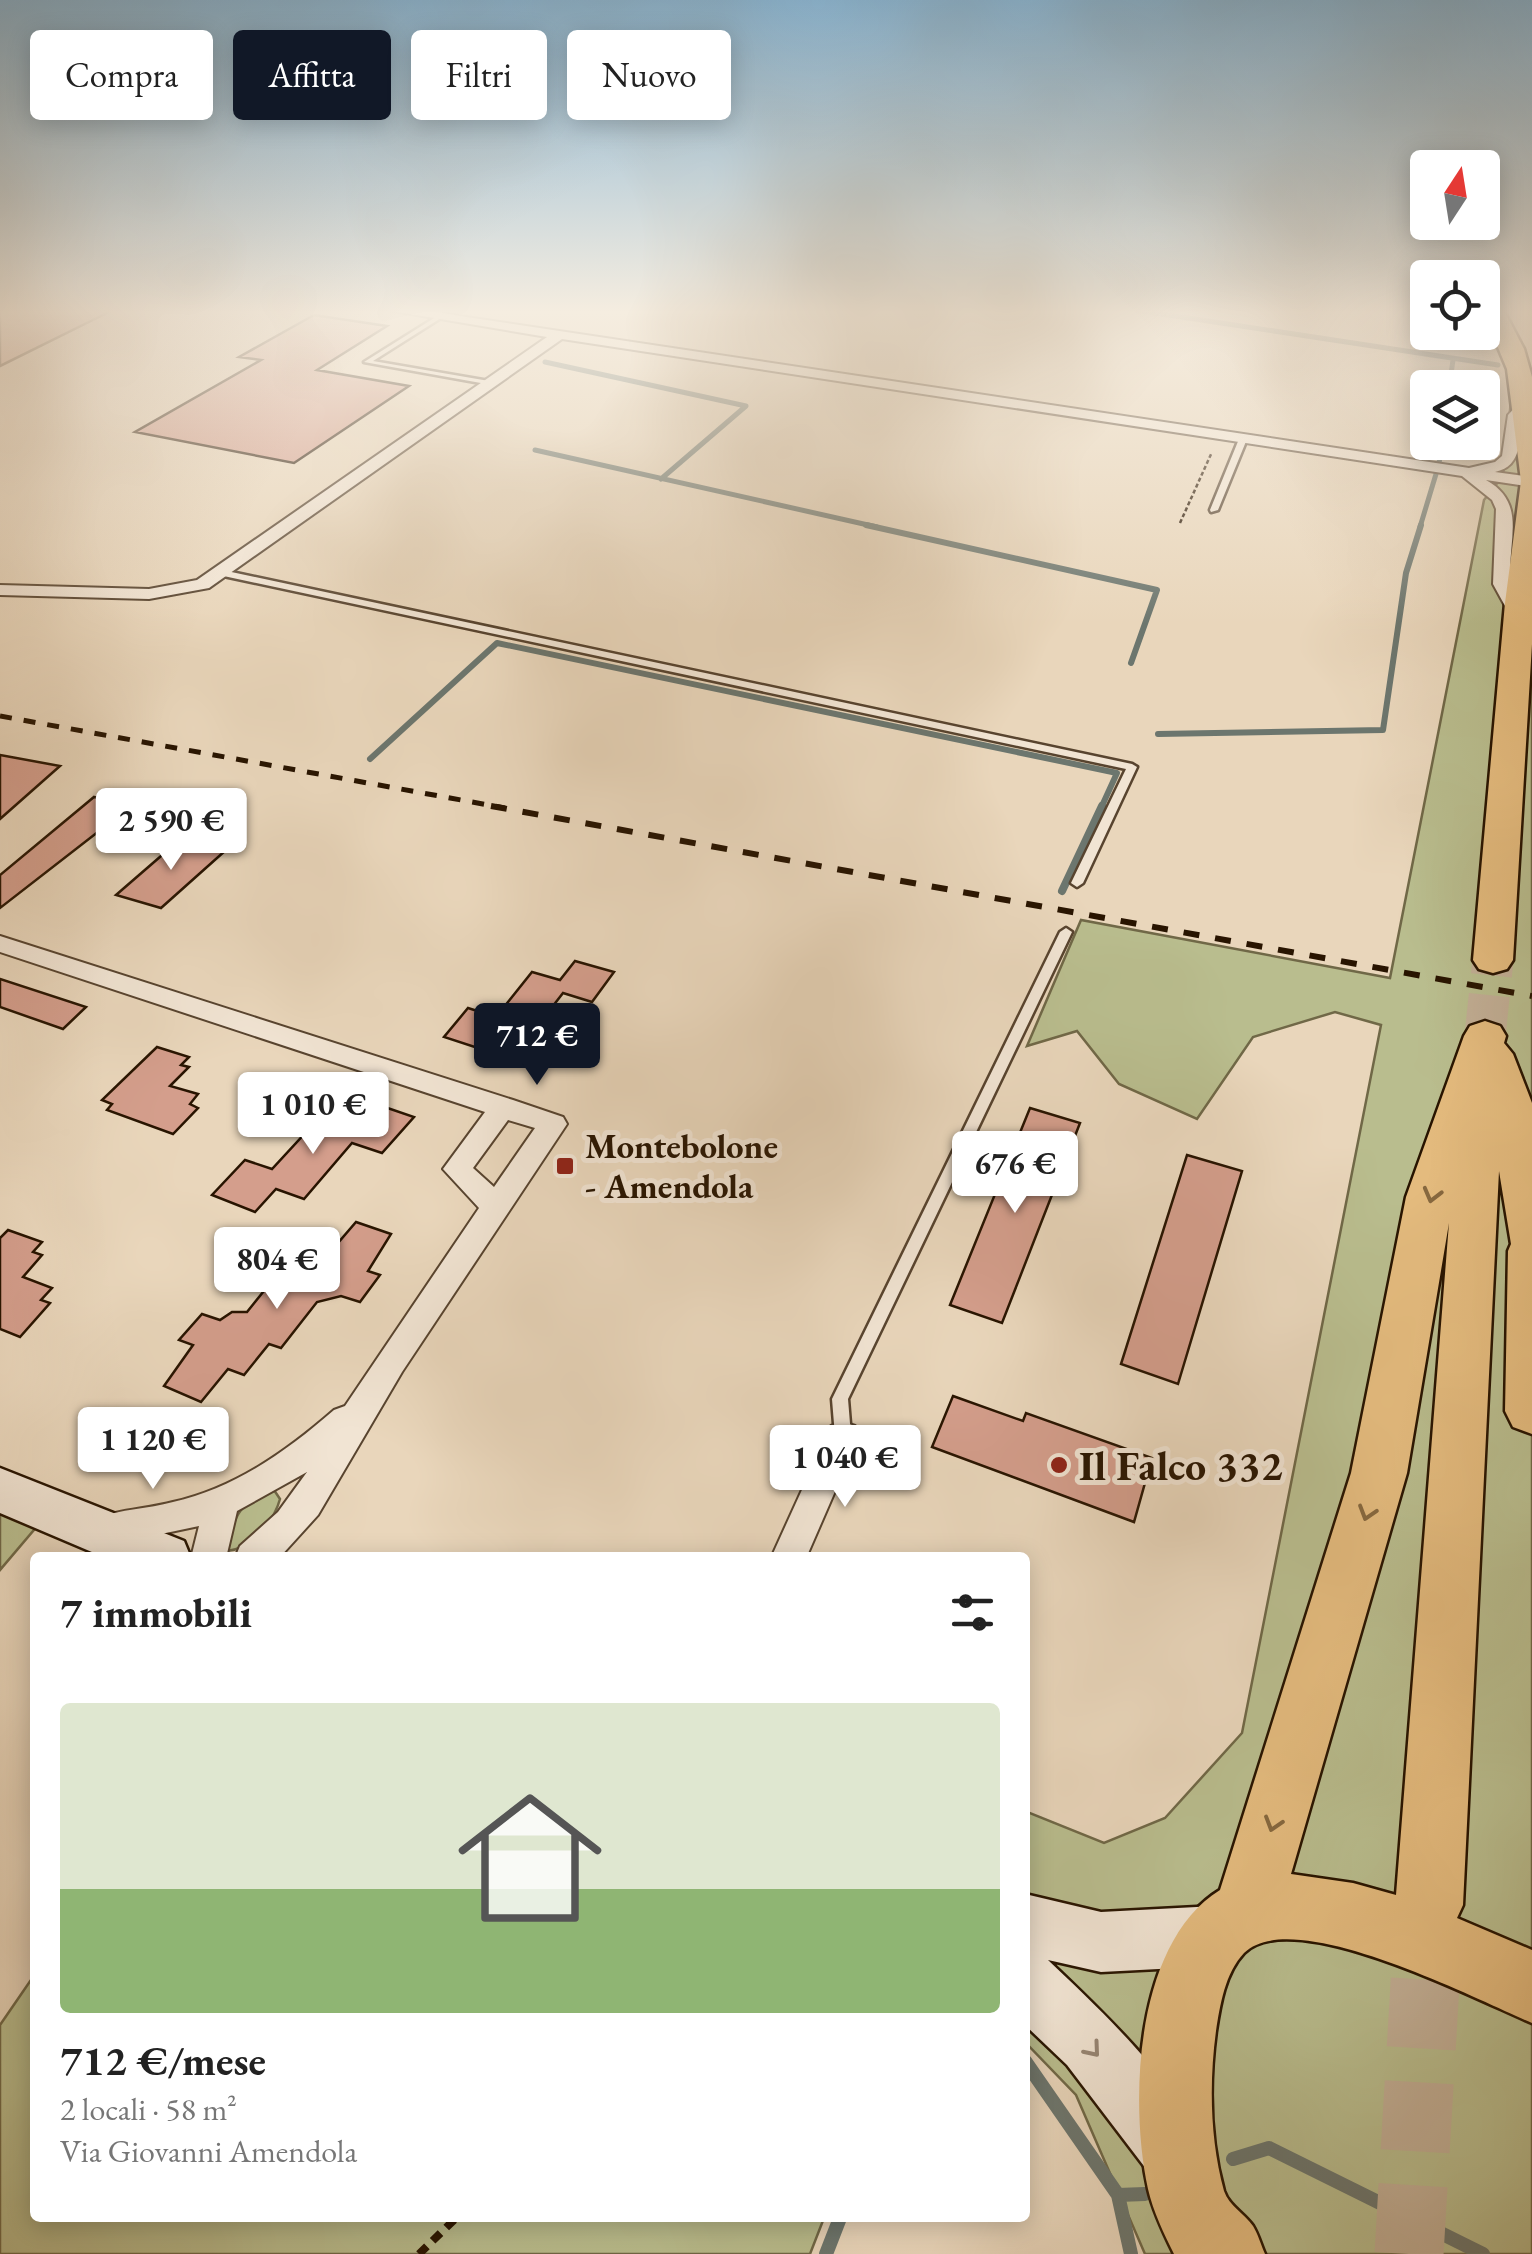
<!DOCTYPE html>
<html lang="it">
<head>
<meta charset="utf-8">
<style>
	body { margin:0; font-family:"EB Garamond",serif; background:#f6f6f6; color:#222; height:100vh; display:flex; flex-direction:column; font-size:38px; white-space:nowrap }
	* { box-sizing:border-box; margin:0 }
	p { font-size:32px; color:#767676 }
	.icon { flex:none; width:55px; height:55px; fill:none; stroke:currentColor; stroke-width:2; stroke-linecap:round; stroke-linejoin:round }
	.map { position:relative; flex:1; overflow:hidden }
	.sheet { position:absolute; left:30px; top:1552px; width:1000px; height:670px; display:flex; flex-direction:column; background:#fff; border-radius:10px; box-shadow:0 5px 25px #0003 }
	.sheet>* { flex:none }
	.banner { position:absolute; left:30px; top:30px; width:1000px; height:90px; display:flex; gap:20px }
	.needle { width:65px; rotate:12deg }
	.controls { position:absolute; left:1410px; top:150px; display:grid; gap:20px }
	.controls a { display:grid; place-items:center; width:90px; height:90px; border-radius:10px; background:#fff; box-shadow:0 5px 25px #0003; font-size:50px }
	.price { position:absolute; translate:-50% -85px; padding:0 22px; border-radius:10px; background:#fff; color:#222; font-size:32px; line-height:65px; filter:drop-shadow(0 2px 5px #0008) }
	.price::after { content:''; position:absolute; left:50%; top:60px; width:30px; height:22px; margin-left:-15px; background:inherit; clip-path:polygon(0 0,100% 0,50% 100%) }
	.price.on { background:#111827; color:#fff }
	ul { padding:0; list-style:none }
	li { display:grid; align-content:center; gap:20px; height:530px; padding:0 30px }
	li+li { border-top:2px solid #e0e0e0 }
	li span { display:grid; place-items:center; height:310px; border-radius:10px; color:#555 }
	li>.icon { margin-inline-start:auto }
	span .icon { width:180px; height:180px; fill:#fffc; stroke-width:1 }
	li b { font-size:42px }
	h2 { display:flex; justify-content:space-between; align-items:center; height:120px; padding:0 30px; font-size:42px }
	.chip { padding:0 35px; border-radius:10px; background:#fff; box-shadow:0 5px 25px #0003; font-size:35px; line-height:90px }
	.chip.on { background:#111827; color:#fff }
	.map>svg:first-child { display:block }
	.green { fill:#b9bd8e; stroke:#706847; stroke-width:2.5 }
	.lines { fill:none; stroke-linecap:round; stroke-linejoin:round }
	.stream-far3 { stroke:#6c766e; stroke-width:5 }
	.stream-far2 { stroke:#6c766e; stroke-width:6 }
	.stream-far1 { stroke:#6c766e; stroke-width:8 }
	.stream { stroke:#6c766e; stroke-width:14 }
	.building { fill:#d49e8c; stroke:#281400; stroke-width:2.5 }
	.primary-tunnel-far1 { stroke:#c2af96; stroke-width:41; stroke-dasharray:41 20; stroke-linecap:butt }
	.primary-tunnel { stroke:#c2af96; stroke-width:69; stroke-dasharray:69 34; stroke-linecap:butt }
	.lane-casing { stroke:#58442f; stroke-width:5 }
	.street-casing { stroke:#58442f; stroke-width:4 }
	.secondary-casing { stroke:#281400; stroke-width:5 }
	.primary-casing { stroke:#281400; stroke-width:5 }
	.path-far1 { stroke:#281400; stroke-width:2.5; stroke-dasharray:4 2.5; stroke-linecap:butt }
	.path { stroke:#281400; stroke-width:8; stroke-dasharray:11 8; stroke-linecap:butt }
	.lane { fill:#f1e4d3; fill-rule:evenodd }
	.street { fill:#f1e4d3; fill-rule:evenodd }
	.secondary { fill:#f1e4d3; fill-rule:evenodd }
	.primary { fill:#e4bb7e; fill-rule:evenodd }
	.rail-far1 { stroke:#281400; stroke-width:5; stroke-dasharray:12 12; stroke-linecap:butt }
	.rail { stroke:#281400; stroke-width:6; stroke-dasharray:16 16; stroke-linecap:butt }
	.oneway { stroke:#86683f }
	.oneway2 { stroke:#978674 }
	.poi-dot { fill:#8f2418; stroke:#f1e4d3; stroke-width:4 }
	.labels { text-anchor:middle; stroke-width:10; stroke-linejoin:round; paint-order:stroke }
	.poi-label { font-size:35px; font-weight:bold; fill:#281400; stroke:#f1e4d3; text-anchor:start }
	.near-poi-label { font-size:42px; font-weight:bold; fill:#281400; stroke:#f1e4d3; text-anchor:start }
</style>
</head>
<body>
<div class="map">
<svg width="1532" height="2254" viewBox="0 0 1532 2254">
	<rect width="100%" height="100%" fill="#e9d6bb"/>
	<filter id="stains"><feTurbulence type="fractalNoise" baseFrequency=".002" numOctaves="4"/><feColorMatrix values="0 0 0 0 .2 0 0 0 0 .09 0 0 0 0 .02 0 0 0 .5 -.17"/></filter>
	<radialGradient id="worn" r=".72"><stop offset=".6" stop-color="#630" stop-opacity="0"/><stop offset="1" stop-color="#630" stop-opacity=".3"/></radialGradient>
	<path class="green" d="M 1514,372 L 1532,374 L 1532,2254 L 1145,2254 L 1076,2095 L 1025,2042 L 1025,1811 L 1104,1843 L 1165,1818 L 1242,1733 L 1381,1025 L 1335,1012 L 1253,1037 L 1197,1119 L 1119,1084 L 1077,1031 L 1027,1046 L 1081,920 L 1390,978 L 1484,500 L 1503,476 Z
		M 274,1490 L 280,1499 C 274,1521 251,1549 227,1551 C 236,1512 236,1506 274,1490 Z
		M 0,1507 L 39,1524 L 0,1570 Z
		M 35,1974 L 35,2218 L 824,2218 L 810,2254 L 0,2254 L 0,2025 Z"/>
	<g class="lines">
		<path class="stream-far3" d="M 1129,309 L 1498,365
			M 545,362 L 746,406 L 661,479
			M 1449,388 L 1453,360
			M 535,450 L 877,527
			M 1439,464 L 1442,442
			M 1420,527 L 1436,474"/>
		<path class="stream-far2" d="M 866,525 L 1157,590 L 1131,663
			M 1158,734 L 1383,730 L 1406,573 L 1421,525
			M 370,759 L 497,643 L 1117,773 L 1101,808"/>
		<path class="stream-far1" d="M 1062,891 L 1102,806"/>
		<path class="stream" d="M 1025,2061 L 1118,2195 L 1145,2194
			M 1233,2159 L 1269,2148 L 1483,2254
			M 1118,2195 L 1131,2254
			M 826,2254 L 840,2218"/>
	</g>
	<path class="building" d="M 0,309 L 115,309 L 0,366 Z
		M 314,315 L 387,326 L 317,370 L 409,386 L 294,463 L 135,432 L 261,360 L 239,357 Z
		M 0,755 L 60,766 L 0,819 Z
		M 94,797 L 130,807 L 0,908 L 0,875 Z
		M 183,837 L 226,850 L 161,908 L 116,895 Z
		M 575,961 L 614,972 L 592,1002 L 563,993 L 529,1037 L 500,1028 L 484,1050 L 444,1037 L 468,1008 L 496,1017 L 532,972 L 560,980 Z
		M 0,979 L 86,1007 L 63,1029 L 0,1007 Z
		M 157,1047 L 189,1057 L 181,1065 L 189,1067 L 170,1086 L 198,1094 L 190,1104 L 198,1108 L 173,1134 L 107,1110 L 112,1104 L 102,1100 Z
		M 370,1102 L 414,1117 L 382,1153 L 352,1143 L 304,1199 L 276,1189 L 255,1212 L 212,1195 L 245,1160 L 272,1169 L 321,1116 L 348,1125 Z
		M 1030,1108 L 1080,1123 L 1002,1323 L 950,1305 Z
		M 1187,1155 L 1242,1171 L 1178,1384 L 1121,1364 Z
		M 356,1222 L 391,1234 L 368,1271 L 380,1275 L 360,1302 L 341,1296 L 317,1302 L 281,1348 L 269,1344 L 244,1375 L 228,1369 L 201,1402 L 164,1386 L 193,1345 L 179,1340 L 202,1314 L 220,1320 L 232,1312 L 247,1312 L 280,1271 L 293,1275 L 316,1247 L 331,1251 Z
		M 8,1230 L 42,1242 L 33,1252 L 42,1255 L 23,1277 L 52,1288 L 41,1300 L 50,1303 L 20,1337 L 0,1329 L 0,1238 Z
		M 953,1396 L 1023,1421 L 1026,1413 L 1152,1458 L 1134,1522 L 932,1447 Z"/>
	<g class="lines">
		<path class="primary-tunnel-far1" d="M 1485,1036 L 1493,960"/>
		<path class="primary-tunnel" d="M 1409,2254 L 1429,1917"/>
		<g class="lane-casing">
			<path id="lane" d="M 439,315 L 441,318 L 373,361 L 489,381 L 492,381 L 492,385 L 364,362 Z
				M 1243,437 L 1247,439 L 1218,510 L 1211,512 L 1210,510 L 1239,439 Z
				M 222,570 L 1132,764 L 1137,767 L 1083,883 L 1077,887 L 1071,883 L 1126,769 L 219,575 L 219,571 Z
				M 1066,928 L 1072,932 L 848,1399 L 851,1436 L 849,1441 L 843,1443 L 837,1441 L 835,1436 L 832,1399 L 1060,932 Z"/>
		</g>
		<g class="street-casing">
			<path id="street" d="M 381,309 L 413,309 L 1469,468 L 1495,462 L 1502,456 L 1508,415 L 1520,402 L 1530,402 L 1532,406 C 1514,427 1529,465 1495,472 L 1532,477 L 1532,487 L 1486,480 C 1529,504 1506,543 1511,582 C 1512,593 1520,602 1525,611 L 1522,615 L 1510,615 L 1493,584 L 1496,509 L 1492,500 L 1462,476 L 562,339 L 209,588 L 149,599 L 0,595 L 0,585 L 149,589 L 197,580 L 547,337 Z
				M 0,936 L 513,1100 L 563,1117 L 567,1124 L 402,1372 L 318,1515 L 279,1558 L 235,1558 L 240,1546 L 278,1512 L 307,1472 L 237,1511 L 226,1558 L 191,1558 L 199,1526 L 109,1545 L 97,1540 L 92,1529 L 97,1518 C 121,1509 148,1509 173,1502 C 235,1488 287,1451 334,1410 L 345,1406 L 479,1208 L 443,1169 L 485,1112 L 0,952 ZM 508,1120 L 535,1128 L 494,1187 L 473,1168 Z
				M 843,1422 L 855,1426 L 859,1436 L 806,1558 L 771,1558 L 831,1426 Z"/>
		</g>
		<g class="secondary-casing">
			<path id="secondary" d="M 0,1468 L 184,1541 L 191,1558 L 106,1558 L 0,1513 Z
				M 1025,1894 L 1101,1912 L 1216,1906 L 1238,1914 L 1246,1936 L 1238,1958 L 1216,1966 L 1101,1972 L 1048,1960 C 1101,2010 1178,2083 1206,2151 L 1196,2174 L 1173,2184 L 1150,2174 L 1067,2065 L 1025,2025 Z"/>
		</g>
		<g class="primary-casing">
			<path id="primary" d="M 1482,309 L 1503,309 L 1524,349 L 1532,377 L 1532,644 L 1513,960 L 1507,969 L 1493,973 L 1479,969 L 1473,960 L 1505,603 L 1521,481 L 1507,369 Z
				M 1485,1021 L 1500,1026 L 1506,1036 L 1504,1043 L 1513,1054 L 1532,1103 L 1532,1434 L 1513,1427 L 1505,1411 L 1508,1251 L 1511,1244 L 1499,1171 L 1463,1905 L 1457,1918 L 1532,1950 L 1532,2023 C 1479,2001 1293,1904 1244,1953 C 1225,1973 1220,2005 1216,2031 C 1209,2083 1210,2140 1224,2191 C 1229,2206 1244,2213 1253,2226 C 1258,2234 1261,2245 1265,2254 L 1174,2254 C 1164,2234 1153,2211 1148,2189 C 1129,2102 1135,1942 1220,1890 L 1351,1473 L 1406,1197 L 1464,1036 L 1470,1026 ZM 1449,1223 L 1396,1895 L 1353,1883 L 1291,1874 L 1407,1473 Z"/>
		</g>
		<path class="path-far1" d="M 1180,523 L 1212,452"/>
		<path class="path" d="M 419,2254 L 456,2218"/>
		<use href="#lane" class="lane"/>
		<use href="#street" class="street"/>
		<use href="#secondary" class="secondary"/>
		<use href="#primary" class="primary"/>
		<path class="rail-far1" d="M 0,716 L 505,808"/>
		<path class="rail" d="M 491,806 L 1532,996"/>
	</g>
	<defs><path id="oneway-chevron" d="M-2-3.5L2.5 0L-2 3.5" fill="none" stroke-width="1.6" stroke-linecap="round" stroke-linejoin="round" transform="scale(2.5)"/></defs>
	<g class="oneway">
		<use href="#oneway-chevron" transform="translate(1432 1195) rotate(105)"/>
		<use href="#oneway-chevron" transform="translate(1367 1513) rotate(107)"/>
		<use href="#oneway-chevron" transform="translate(1273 1824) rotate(107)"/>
	</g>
	<use class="oneway2" href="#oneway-chevron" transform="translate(1093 2050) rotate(50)"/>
	<linearGradient id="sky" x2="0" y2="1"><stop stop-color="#88b5d4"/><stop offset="0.5" stop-color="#f5ede0"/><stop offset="1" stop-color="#f5ede0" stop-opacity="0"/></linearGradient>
	<rect width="1532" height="624" fill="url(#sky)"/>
	<g class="poi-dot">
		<rect x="555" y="1156" width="20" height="20" rx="5"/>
		<circle cx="1059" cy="1465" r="10"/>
	</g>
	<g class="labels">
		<g class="poi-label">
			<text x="585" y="1158">Montebolone<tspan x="585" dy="40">- Amendola</tspan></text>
		</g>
		<g class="near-poi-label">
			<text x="1079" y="1480">Il Falco 332</text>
		</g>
	</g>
	<rect width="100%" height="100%" filter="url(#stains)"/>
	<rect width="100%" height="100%" fill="url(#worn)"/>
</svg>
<div class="controls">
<a><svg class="needle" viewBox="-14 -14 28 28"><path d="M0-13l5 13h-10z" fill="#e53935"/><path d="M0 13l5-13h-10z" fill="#767676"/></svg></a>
<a><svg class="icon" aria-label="locate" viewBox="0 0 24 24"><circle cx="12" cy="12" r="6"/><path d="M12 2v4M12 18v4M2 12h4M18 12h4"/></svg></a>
<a><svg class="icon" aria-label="layers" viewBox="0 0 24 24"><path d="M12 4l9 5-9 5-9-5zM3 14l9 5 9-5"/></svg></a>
</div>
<b class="price" style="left:171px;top:873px">2 590 €</b>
<b class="price on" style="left:537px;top:1088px">712 €</b>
<b class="price" style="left:313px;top:1157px">1 010 €</b>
<b class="price" style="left:1015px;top:1216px">676 €</b>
<b class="price" style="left:277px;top:1312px">804 €</b>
<b class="price" style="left:153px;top:1492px">1 120 €</b>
<b class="price" style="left:845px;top:1510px">1 040 €</b>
<div class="banner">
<a class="chip">Compra</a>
<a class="chip on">Affitta</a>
<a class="chip">Filtri</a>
<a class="chip">Nuovo</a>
</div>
<section class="sheet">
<h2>7 immobili<svg class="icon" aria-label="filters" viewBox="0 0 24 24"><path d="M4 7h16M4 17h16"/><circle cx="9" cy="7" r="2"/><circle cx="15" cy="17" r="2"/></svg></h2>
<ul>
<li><span style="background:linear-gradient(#dfe7d0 60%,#8fb573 0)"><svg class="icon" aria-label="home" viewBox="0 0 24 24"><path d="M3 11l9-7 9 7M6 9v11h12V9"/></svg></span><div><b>712 €/mese</b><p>2 locali · 58 m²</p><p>Via Giovanni Amendola</p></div></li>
</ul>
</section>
</div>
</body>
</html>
